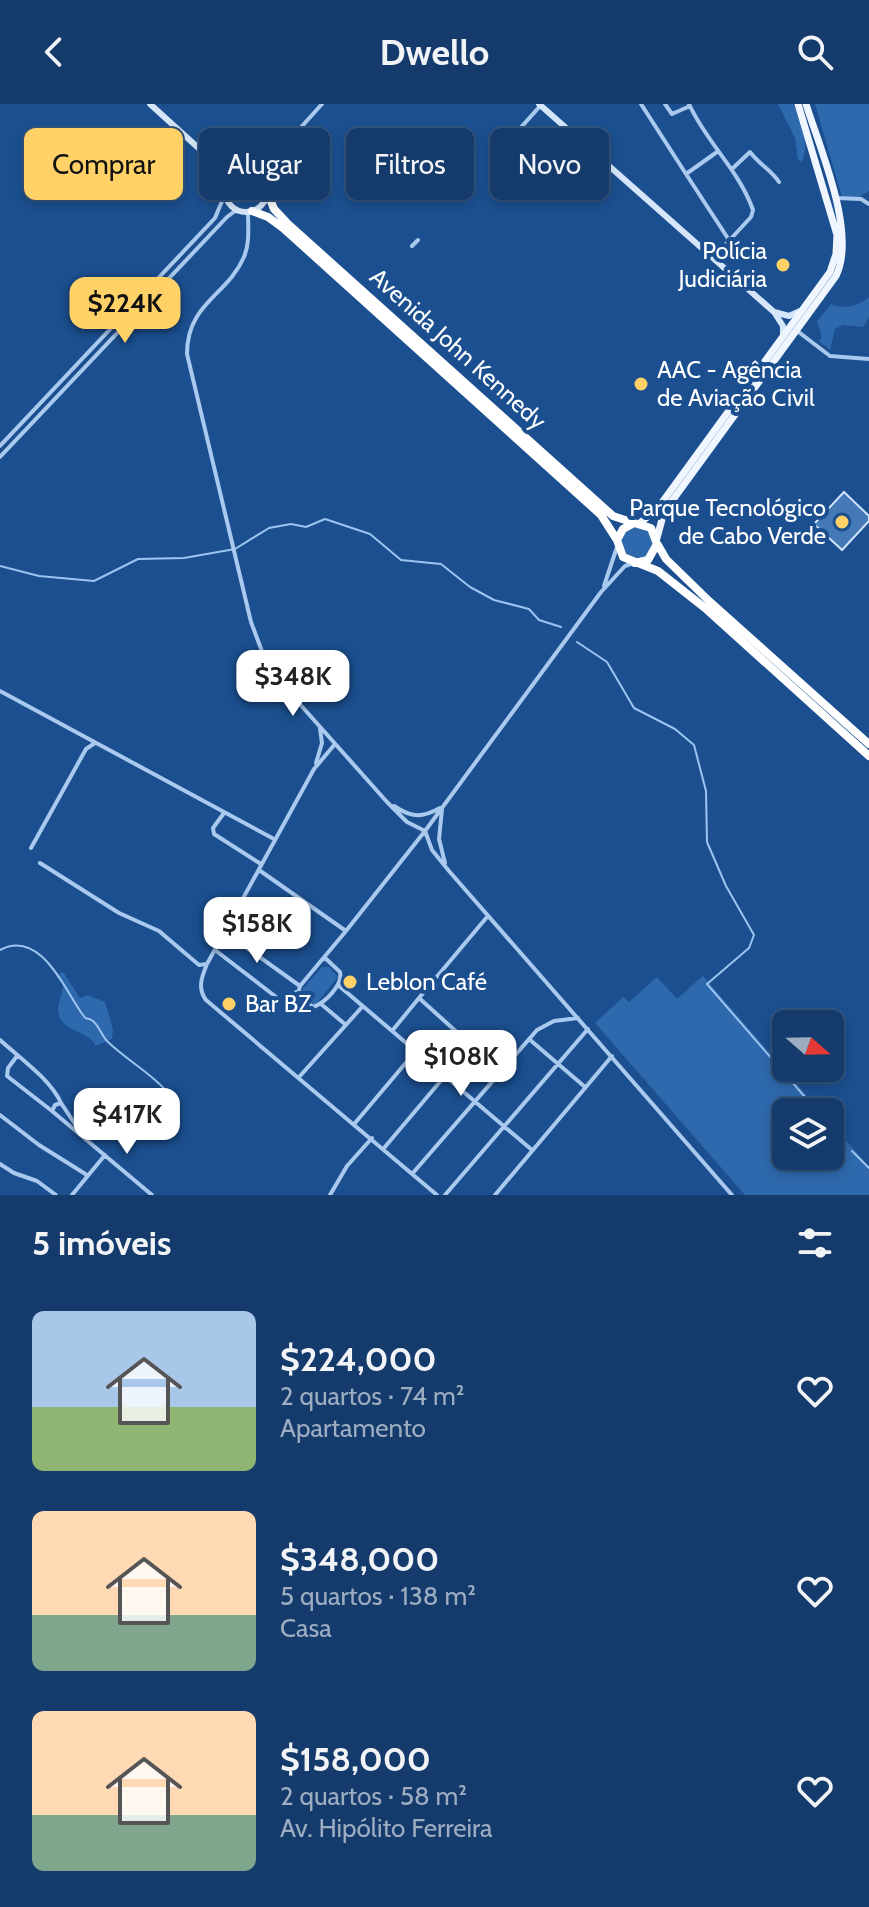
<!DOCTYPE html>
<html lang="pt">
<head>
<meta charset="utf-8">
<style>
	body { margin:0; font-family:Cabin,sans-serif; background:#1d4271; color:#f1f3f6; height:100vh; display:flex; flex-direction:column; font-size:30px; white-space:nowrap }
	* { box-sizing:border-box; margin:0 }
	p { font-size:26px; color:#9dadc1 }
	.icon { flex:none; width:44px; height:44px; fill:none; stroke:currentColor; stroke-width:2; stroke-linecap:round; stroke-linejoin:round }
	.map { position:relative; height:1091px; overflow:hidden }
	.drawer { display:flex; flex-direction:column; background:#143b6b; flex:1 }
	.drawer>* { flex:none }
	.guide { position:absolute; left:24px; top:24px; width:822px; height:72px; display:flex; gap:16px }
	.needle { width:52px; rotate:110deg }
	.controls { position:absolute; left:772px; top:906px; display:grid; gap:16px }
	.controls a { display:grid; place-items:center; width:72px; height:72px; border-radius:12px; background:#143b6b; box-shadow:0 4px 12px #0003,0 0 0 2px #33557e; font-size:40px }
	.price { position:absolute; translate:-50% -68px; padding:0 18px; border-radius:16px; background:#fff; color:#222; font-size:26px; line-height:52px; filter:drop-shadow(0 2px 4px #0008) }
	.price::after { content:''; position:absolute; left:50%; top:48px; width:24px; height:18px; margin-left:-12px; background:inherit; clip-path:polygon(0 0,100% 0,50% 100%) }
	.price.current { background:#ffd166; color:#111 }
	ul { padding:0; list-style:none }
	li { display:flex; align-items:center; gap:24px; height:200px; padding:0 32px }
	li span { display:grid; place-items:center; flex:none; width:224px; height:160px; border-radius:12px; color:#555 }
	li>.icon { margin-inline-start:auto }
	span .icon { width:96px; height:96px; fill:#fffc; stroke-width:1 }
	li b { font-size:34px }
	h2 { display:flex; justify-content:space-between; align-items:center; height:96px; padding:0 32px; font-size:34px }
	.chip { padding:0 28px; border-radius:12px; background:#143b6b; box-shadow:0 4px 12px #0003,0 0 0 2px #33557e; font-size:28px; line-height:72px }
	.chip.current { background:#ffd166; color:#111 }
	header { display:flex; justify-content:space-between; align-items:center; height:104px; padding:0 32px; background:#143b6b; font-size:36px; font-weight:700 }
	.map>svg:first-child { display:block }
	.green { fill:#2e69ad }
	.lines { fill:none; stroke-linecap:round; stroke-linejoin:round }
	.stream { stroke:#9cc4f0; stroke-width:2 }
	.building { fill:#4478b7; stroke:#cfe3fa; stroke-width:2 }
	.street { stroke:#a9c9ee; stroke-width:4 }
	.secondary { stroke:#d6e6fa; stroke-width:6 }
	.primary { stroke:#f0f6ff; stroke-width:7 }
	.highway { stroke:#fff; stroke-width:8 }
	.poi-dot { fill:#ffd166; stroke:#1b4f8f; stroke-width:3 }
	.labels { text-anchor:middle; stroke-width:8; stroke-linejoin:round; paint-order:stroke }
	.poi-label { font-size:24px; fill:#fff; stroke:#1b4f8f; text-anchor:start }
	.street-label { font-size:24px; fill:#fff; stroke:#1b4f8f }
</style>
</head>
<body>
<header><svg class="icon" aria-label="back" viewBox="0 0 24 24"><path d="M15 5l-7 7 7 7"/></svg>Dwello<svg class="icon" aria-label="search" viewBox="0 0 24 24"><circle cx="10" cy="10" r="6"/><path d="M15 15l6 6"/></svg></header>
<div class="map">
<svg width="869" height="1091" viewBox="0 0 869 1091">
	<rect width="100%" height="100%" fill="#1b4f8f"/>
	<path class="green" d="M 778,0 L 793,0 C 803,18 810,38 802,58 L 798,56 L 795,34 Z
		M 815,0 L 869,0 L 869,87 L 852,97 L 842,93 Z
		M 869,193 L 869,213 L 863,223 L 843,221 L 835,225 L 830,246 L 819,237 L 822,233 L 817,217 L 831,200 C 844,206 858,202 869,193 Z
		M621 439a16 16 0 1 1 32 0a16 16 0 1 1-32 0Z
		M 322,863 L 329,863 L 338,873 L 317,899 L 312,901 L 301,893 L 300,888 Z
		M 63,868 L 80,894 L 87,891 L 105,898 L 113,925 L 112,935 L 96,942 C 89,926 61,929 58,907 C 58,899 63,889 63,880 L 56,872 Z
		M 703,872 L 821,1008 L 786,1008 L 786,1052 L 830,1052 L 830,1018 L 869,1063 L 869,1091 L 745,1091 L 595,919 L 623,893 L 629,898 L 657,873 L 677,895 Z"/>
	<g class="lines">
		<path class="stream" d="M 0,462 L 39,472 L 94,477 L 138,455 L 184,454 L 235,445 L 269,424 L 291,420 L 306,423 L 325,415 L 370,430 L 401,456 L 441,460 L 470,483 L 494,496 L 529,505 L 539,516 L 561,523
			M 577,538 L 607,558 L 634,604 L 675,625 L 694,641 L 706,687 L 707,738 L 726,782 L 754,831 L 749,844 L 707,880 L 818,1008
			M 0,846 C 41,824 65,887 83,911 C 88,918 86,912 93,917 C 99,922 102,932 107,937 C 125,955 154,971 168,989
			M 830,1022 L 844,1038
			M 852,1047 L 869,1064"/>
	</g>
	<path class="building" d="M 844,388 L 869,412 L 869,417 L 842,446 L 814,420 Z"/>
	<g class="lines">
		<path class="street" d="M 641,0 L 686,70 L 717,48
			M 665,0 L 672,10 L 690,2
			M 689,0 C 706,38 739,66 753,106 L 751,113 L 714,153
			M 508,38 L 541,1
			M 276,51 L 322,0
			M 732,65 L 750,48 C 760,61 771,66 779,78
			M 248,66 L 262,61 L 276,51 L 266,80
			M 686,70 L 729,136
			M 837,94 L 861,95 L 869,100
			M 248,108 C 248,123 250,139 244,153 C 227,192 187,199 187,250 L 251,518 L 266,558 L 281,579 L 387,698 L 407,718 L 425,727 L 432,746 L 449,767 L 732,1091
			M 412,142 L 418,136
			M 796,226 L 830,252 L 869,255
			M 0,342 L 215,114 L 225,90
			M 0,353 L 227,113 L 235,107 L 242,108
			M 604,482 L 617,443
			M 0,587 L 274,735
			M 335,640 L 314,665 L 207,860 C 202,872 197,884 206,896 L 437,1091
			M 316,659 L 322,639 L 320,625
			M 394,702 C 412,714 422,714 440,704
			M 442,705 L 439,735 L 445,759
			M 224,709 L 213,724 L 214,730 L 261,760
			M 31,744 L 86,645 L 95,639
			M 40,759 L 119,809 L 159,827 L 199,861 L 207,860
			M 346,827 L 425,727 L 601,488 L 625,462 L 634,459
			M 226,829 L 300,882 L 346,827 L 259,766
			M 215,846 L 280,896 L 286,897 L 296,888
			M 338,881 L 532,1046
			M 300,882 L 297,893 L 313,903 C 325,899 343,881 340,868 L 324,853
			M 419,894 L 487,813
			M 321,900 L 346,921
			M 392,927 L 419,894 L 501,968
			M 529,935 L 585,983
			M 0,936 C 20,954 51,976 61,999
			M 17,952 L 8,964 L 7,972 L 52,1007
			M 300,972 L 362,903
			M 0,1011 L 39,1041 L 87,1071
			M 355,1019 L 415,948
			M 85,1035 L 61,999 L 55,1001 L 52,1007 L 152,1091
			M 384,1044 L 444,973
			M 0,1060 L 14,1069 L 37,1077 L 56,1091
			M 412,1070 L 537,926 L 554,917 L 578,914
			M 72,1091 L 105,1051
			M 330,1091 L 347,1062 L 372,1034
			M 445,1091 L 588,925
			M 495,1091 L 612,952"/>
		<path class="secondary" d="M 150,0 L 215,59 L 225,81
			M 539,0 L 774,208 L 783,222 L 783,232
			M225 87a21 21 0 1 1 42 0a21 21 0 1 1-42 0Z
			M 774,208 L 789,212 L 800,207"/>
		<path class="primary" d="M 640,419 L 658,404 L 830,168 L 836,150 L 837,131 L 798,0
			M 657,434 L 664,408 L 836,172 C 857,129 820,45 806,0"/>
		<path class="highway" d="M 267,87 L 274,105 L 288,120 L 613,412 L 634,419
			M 252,107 L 268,113 L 283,124 L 601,411 L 617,436
			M 658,441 L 666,455 L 709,497 L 869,640
			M 635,459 L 648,456 L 657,440 L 651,424 L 634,419 L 623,425 L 617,436 L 623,453 L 658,467 L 705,504 L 869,652"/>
	</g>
	<g class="poi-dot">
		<circle cx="783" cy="161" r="8"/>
		<circle cx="641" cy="280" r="8"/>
		<circle cx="842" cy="418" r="8"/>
		<circle cx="350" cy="878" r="8"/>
		<circle cx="229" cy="900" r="8"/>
	</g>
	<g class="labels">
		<g class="poi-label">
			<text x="767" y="155" text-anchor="end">Polícia<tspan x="767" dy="28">Judiciária</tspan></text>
			<text x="657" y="274">AAC - Agência<tspan x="657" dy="28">de Aviação Civil</tspan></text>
			<text x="826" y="412" text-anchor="end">Parque Tecnológico<tspan x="826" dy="28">de Cabo Verde</tspan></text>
			<text x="366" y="886">Leblon Café</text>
			<text x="245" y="908">Bar BZ</text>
		</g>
		<g class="street-label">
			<text transform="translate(458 245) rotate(42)" y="8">Avenida John Kennedy</text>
		</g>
	</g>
</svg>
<div class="controls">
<a><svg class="needle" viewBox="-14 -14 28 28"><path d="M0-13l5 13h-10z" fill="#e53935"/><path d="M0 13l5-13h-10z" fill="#9dadc1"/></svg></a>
<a><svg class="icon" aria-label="layers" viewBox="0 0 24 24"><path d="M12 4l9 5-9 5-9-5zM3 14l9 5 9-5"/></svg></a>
</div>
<b class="price current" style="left:125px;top:241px">$224K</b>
<b class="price" style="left:293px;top:614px">$348K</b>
<b class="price" style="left:257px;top:861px">$158K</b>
<b class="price" style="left:461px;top:994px">$108K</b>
<b class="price" style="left:127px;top:1052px">$417K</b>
<div class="guide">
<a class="chip current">Comprar</a>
<a class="chip">Alugar</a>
<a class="chip">Filtros</a>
<a class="chip">Novo</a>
</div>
</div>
<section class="drawer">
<h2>5 imóveis<svg class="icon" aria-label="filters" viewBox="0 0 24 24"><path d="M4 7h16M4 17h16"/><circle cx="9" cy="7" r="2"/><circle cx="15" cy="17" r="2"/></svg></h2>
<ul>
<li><span style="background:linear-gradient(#a9c7e8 60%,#8fb573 0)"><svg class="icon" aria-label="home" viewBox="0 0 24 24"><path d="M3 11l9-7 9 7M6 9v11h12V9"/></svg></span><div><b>$224,000</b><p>2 quartos · 74 m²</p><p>Apartamento</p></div><svg class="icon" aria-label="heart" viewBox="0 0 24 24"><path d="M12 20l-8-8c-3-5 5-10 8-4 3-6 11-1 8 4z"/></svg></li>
<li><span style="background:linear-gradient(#ffd9b3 65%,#7fa58c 0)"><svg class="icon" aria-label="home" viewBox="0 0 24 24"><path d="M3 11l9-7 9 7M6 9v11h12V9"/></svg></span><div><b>$348,000</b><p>5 quartos · 138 m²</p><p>Casa</p></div><svg class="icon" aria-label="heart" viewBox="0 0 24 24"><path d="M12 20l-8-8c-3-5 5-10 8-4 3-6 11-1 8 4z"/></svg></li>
<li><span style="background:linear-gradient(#ffd9b3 65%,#7fa58c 0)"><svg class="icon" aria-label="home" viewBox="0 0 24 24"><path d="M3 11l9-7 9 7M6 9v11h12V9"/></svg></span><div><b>$158,000</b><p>2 quartos · 58 m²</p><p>Av. Hipólito Ferreira</p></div><svg class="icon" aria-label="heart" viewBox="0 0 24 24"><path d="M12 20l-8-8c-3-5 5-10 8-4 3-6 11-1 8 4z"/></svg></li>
</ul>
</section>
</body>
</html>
